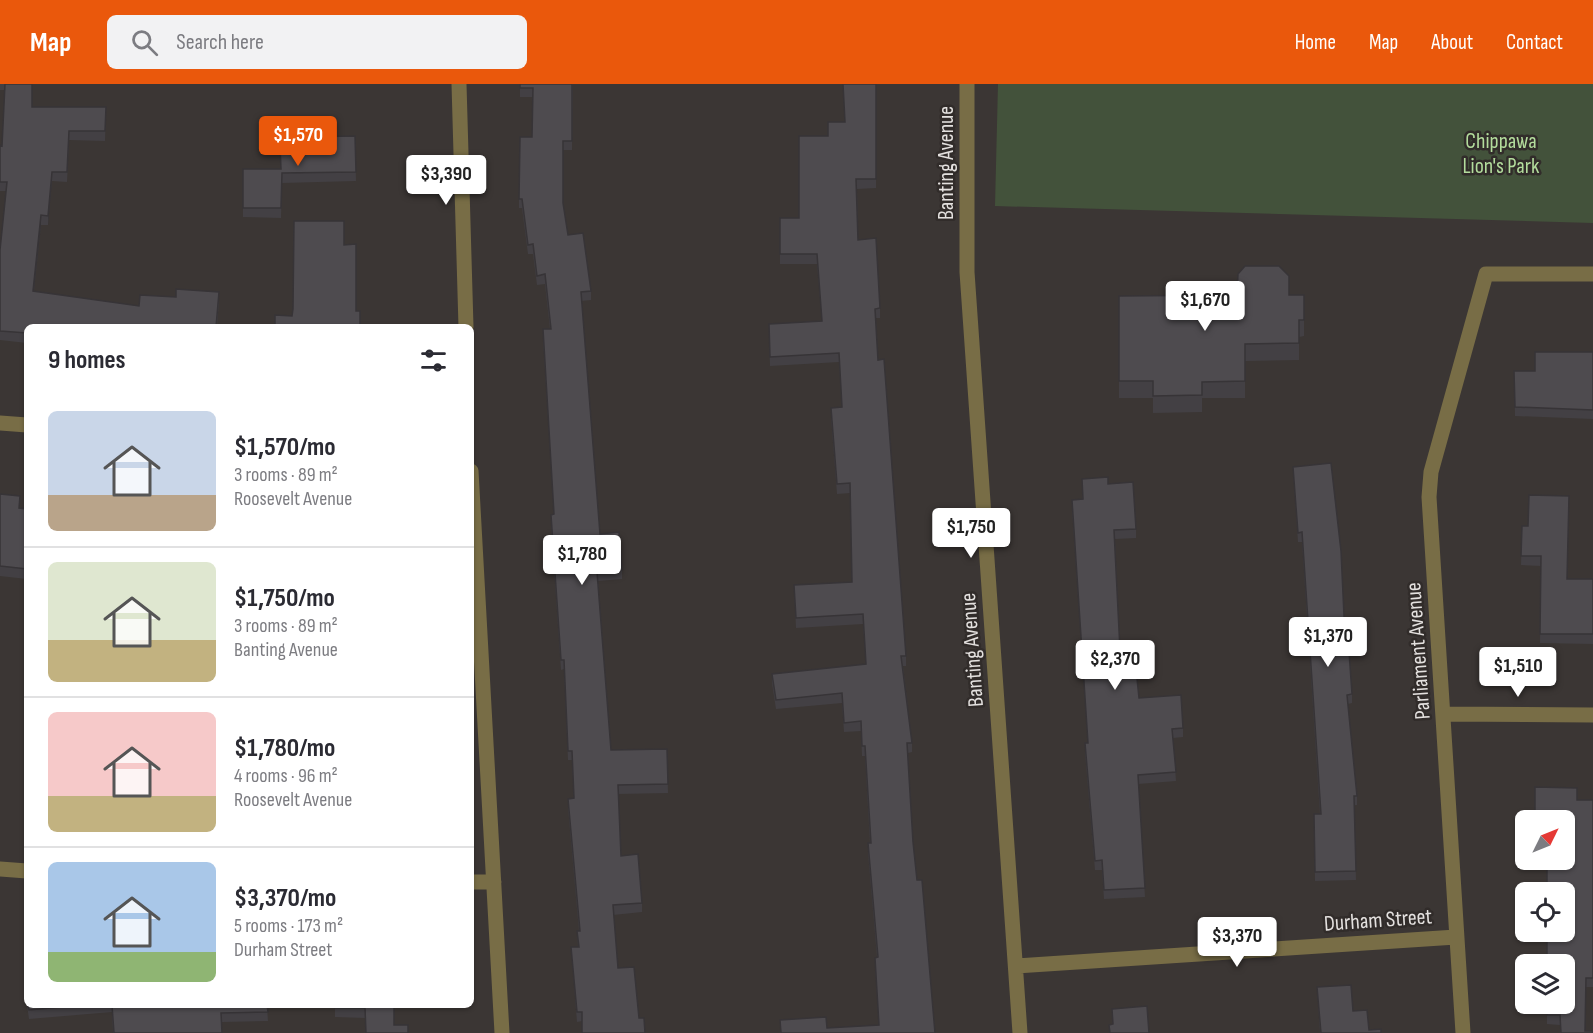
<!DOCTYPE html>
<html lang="en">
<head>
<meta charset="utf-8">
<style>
	body { margin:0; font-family:"Sofia Sans Condensed",sans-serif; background:#f2f2f3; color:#2b2b33; height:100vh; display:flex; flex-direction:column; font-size:22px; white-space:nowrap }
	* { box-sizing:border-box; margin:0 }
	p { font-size:20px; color:#7c7c81 }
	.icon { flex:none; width:33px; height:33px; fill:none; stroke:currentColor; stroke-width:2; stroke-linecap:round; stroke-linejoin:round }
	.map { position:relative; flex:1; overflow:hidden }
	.drawer { position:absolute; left:24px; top:240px; width:450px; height:684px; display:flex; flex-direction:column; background:#fff; border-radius:9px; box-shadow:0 2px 4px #0004 }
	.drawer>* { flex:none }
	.needle { width:39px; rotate:47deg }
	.tools { position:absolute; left:1515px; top:726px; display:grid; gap:12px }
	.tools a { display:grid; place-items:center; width:60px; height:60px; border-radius:9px; background:#fff; box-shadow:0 2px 4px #0004; font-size:30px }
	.price { position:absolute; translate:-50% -51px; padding:0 14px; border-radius:6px; background:#fff; color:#222; font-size:20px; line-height:39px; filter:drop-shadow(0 2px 3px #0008) }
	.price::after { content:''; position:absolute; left:50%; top:36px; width:18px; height:14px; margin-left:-9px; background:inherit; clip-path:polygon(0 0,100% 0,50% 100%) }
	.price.current { background:#ea580c; color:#fff }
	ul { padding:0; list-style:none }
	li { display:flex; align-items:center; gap:18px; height:150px; padding:0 24px }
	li+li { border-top:2px solid #e1e1e2 }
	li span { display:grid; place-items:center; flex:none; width:168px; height:120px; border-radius:9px; color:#555 }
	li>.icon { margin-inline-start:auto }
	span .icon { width:72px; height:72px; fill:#fffc; stroke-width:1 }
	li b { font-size:26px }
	h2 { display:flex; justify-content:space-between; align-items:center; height:72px; padding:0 24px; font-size:26px }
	header { display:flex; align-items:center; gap:36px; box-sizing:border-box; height:84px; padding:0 30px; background:#ea580c; color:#fff }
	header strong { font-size:28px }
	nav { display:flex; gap:33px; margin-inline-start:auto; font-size:21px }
	.search { width:420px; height:54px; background:#f2f2f3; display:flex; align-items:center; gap:15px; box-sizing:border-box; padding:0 21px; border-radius:9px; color:#7c7c81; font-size:22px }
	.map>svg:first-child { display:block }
	.green { fill:#43523b }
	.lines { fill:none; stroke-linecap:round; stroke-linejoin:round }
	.minor { stroke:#786d46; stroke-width:15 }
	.wall { fill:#434044 }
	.shaded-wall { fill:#373437 }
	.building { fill:#4e4b4f; stroke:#373437; stroke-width:1.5 }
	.labels { text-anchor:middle; stroke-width:5; stroke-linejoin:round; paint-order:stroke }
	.park-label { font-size:22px; fill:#b3dc9c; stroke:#312c2a }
	.street-label { font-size:22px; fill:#e4e1df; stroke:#312c2a }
</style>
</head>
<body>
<header>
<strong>Map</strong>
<div class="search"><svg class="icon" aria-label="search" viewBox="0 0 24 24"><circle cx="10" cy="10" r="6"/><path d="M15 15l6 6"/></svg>Search here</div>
<nav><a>Home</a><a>Map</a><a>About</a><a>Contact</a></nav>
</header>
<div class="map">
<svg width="1593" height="949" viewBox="0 0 1593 949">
	<rect width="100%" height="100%" fill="#3b3634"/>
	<path class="green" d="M 998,0 L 1593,0 L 1593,139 L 995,122 Z"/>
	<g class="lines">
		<path class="minor" d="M 459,0 L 466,243
			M 967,0 L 967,188 L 1020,949
			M 0,339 L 27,341
			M 471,387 L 502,949
			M 1443,630 L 1593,631
			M 0,785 L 27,787
			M 471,798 L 494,798
			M 1016,882 L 1456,853
			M 1463,949 L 1429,413 L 1431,388 L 1486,190 L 1593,190"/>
	</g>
	<path class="wall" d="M 0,0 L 32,0 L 32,23 L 106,23 L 105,57 L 69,56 L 67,98 L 52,97 L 48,141 L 41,141 L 34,207 L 139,222 L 219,217 L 217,243 L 27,243 L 27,259 L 0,256 L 0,166 L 6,107 L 0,107 L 0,61 L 2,62 L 5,6 L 0,6 Z
		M 520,0 L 573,0 L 572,66 L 563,66 L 563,119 L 568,151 L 591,207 L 591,216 L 581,217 L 600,450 L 622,486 L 622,495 L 598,497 L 611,666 L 667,665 L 668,709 L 618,710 L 621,772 L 642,819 L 642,828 L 613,831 L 582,937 L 577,938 L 571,863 L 578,863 L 577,847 L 579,847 L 568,724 L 568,715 L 574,714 L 572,676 L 568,676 L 564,585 L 561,586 L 551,440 L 551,431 L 554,431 L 543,254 L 543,245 L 550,245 L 545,200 L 537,201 L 533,170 L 528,170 L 522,124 L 519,124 L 519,115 L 532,53 L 533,13 L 520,13 Z
		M 843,0 L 876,0 L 876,104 L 857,105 L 858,156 L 880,224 L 880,234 L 876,234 L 878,276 L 906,572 L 906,582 L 903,582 L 912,659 L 912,668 L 908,669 L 913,758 L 935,949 L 780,949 L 780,936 L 827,944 L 879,941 L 875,883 L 875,874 L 877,873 L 868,769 L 868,759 L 870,759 L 865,672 L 862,672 L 861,647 L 844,648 L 842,619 L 776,625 L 772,599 L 772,590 L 866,580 L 863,540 L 796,544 L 794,501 L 852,498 L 850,409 L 837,410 L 831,333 L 831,324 L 842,323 L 839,278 L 770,282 L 769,250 L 769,240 L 822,237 L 817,180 L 780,180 L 780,134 L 799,134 L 828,52 L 845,38 Z
		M 355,52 L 356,97 L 282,99 L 281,134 L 243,133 L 243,85 L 280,85 L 296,61 Z
		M 1237,211 L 1304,211 L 1304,252 L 1299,253 L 1299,276 L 1245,277 L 1245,314 L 1202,314 L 1202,328 L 1153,329 L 1153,314 L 1119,314 L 1119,212 Z
		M 1593,268 L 1593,335 L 1515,332 L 1514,287 L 1535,287 Z
		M 1293,383 L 1345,553 L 1352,610 L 1352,619 L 1348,620 L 1357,712 L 1357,721 L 1354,721 L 1356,796 L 1315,797 L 1314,730 L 1320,730 L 1302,458 L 1298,458 Z
		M 1082,395 L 1108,400 L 1136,445 L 1136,454 L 1115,455 L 1120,566 L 1139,614 L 1183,644 L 1183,653 L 1173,654 L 1176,697 L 1138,700 L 1145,813 L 1104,815 L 1102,786 L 1095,786 L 1085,669 L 1085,659 L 1088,659 L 1072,425 L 1072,416 L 1082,415 Z
		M 0,410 L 20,424 L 27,425 L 27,495 L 0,492 Z
		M 1522,442 L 1568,495 L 1593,495 L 1593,560 L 1540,559 L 1541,482 L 1521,481 Z
		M 1577,716 L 1593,716 L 1593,903 L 1586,903 L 1585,947 L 1593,949 L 1560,949 L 1560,941 L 1547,940 L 1547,920 L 1564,776 Z
		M 1317,903 L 1353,927 L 1369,946 L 1381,949 L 1320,949 Z
		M 27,921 L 394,921 L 394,941 L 408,949 L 366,949 L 365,934 L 335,933 L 335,923 L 267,923 L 268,937 L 222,938 L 222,949 L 113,949 L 112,928 L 29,935 Z"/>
	<path class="shaded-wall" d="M 52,88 L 52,97 L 48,141 L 48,132 Z
		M 41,131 L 41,141 L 33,216 L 33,207 Z"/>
	<path class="building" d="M 5,0 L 32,0 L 32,23 L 106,23 L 105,47 L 69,47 L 67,88 L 52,88 L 48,132 L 41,131 L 33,207 L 139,222 L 140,211 L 176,213 L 176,205 L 219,208 L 216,243 L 27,243 L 27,249 L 0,247 L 0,166 L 7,98 L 0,98 L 0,61 L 2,62 Z
		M 520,0 L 572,0 L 572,57 L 563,57 L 563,119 L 568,151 L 583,149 L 591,207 L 581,208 L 600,450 L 619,448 L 622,486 L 597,488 L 611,666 L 667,665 L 668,700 L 618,701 L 621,772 L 638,770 L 642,819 L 613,821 L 618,884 L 634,883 L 639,934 L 644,934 L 645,949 L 582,949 L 582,928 L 577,928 L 571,863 L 579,863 L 577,847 L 580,847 L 568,715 L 574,714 L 572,667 L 568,667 L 564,576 L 561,576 L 551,431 L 554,430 L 543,245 L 551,245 L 545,190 L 537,192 L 533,160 L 528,161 L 522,115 L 519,115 L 520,53 L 532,53 L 533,4 L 520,4 Z
		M 843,0 L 876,0 L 876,95 L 856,95 L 858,156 L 876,154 L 880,224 L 875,225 L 878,276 L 884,275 L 906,572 L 901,572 L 912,659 L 907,659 L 913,758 L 917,796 L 922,796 L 935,949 L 781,949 L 780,936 L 826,933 L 827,944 L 879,941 L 875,874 L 878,873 L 868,759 L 871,759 L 865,662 L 862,662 L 861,637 L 844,639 L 842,609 L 776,616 L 772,590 L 866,580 L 863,530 L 796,534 L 794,501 L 852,498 L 850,399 L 837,400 L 831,324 L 842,323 L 839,269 L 770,273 L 769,240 L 822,237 L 817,170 L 780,170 L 780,134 L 799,134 L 799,52 L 828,52 L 828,38 L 845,38 Z
		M 355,52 L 356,88 L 282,89 L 281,124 L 243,124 L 243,85 L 281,85 L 280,61 L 296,61 L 296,53 Z
		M 294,137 L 344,137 L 344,161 L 356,160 L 356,227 L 360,227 L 360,243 L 275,243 L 275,231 L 292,232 L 293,225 Z
		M 1245,182 L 1279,182 L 1289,192 L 1289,211 L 1304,211 L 1304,236 L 1299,236 L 1299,259 L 1245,260 L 1245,297 L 1202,298 L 1202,311 L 1153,312 L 1153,297 L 1119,297 L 1119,212 L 1237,211 L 1238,190 Z
		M 1535,268 L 1593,268 L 1593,326 L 1515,323 L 1514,287 L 1535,287 Z
		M 1331,379 L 1341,467 L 1345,553 L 1348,553 L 1352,610 L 1347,611 L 1357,712 L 1354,712 L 1356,787 L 1315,788 L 1314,730 L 1321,730 L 1302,448 L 1298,449 L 1293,383 Z
		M 1108,393 L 1108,400 L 1133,398 L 1136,445 L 1114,446 L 1120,566 L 1134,565 L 1139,614 L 1181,611 L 1183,644 L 1172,645 L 1176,688 L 1138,691 L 1145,804 L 1104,806 L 1102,776 L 1095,777 L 1085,659 L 1088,659 L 1072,416 L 1083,415 L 1082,395 Z
		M 0,410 L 20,412 L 19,424 L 27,425 L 27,485 L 0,482 Z
		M 1529,411 L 1569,412 L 1567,495 L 1593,495 L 1593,550 L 1540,550 L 1541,472 L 1521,472 L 1522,442 L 1528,442 Z
		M 1535,703 L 1577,704 L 1577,716 L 1593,716 L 1593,894 L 1586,894 L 1585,947 L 1593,947 L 1593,949 L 1561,949 L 1560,931 L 1547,931 L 1547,920 L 1564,920 L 1564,880 L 1547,880 L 1547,848 L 1564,848 L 1564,808 L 1547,808 L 1547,776 L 1564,776 L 1564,736 L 1535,736 Z
		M 25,884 L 27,884 L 27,907 Z
		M 1351,901 L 1353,927 L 1367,926 L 1369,946 L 1381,945 L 1381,949 L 1321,949 L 1317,903 Z
		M 28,921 L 84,921 L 29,926 Z
		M 112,921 L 267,921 L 268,928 L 221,929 L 222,949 L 114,949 Z
		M 335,921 L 394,921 L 394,941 L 408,941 L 408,949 L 366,949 L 365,924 L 335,924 Z
		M 1147,922 L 1149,949 L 1110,949 L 1109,941 L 1113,940 L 1112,925 Z"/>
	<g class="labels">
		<g class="park-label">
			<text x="1501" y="64">Chippawa<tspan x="1501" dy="25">Lion's Park</tspan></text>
		</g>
		<g class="street-label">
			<text transform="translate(945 79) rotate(-90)" y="8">Banting Avenue</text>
			<text transform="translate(971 566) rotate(-94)" y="8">Banting Avenue</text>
			<text transform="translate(1417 567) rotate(-94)" y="8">Parliament Avenue</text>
			<text transform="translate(1378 835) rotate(-4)" y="8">Durham Street</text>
		</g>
	</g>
</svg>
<div class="tools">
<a><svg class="needle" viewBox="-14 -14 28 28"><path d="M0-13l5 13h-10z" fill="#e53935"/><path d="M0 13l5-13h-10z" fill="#7c7c81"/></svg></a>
<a><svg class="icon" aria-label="locate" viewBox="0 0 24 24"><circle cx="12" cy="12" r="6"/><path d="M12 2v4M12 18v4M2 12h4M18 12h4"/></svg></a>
<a><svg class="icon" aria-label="layers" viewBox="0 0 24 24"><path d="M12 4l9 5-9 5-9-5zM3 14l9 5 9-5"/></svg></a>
</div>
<b class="price current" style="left:298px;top:83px">$1,570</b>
<b class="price" style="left:446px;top:122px">$3,390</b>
<b class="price" style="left:1205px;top:248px">$1,670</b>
<b class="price" style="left:971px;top:475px">$1,750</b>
<b class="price" style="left:582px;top:502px">$1,780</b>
<b class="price" style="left:1328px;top:584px">$1,370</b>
<b class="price" style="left:1115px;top:607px">$2,370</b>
<b class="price" style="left:1518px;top:614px">$1,510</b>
<b class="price" style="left:1237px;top:884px">$3,370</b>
<section class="drawer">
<h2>9 homes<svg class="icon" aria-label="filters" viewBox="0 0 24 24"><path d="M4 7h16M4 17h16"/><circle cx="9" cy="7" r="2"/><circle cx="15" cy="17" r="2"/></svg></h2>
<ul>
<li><span style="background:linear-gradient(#c9d6e8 70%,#b9a48a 0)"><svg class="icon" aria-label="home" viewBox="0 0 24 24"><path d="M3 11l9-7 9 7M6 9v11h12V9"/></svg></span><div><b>$1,570/mo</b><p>3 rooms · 89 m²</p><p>Roosevelt Avenue</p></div></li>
<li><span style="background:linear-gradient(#dfe7d0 65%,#c2b280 0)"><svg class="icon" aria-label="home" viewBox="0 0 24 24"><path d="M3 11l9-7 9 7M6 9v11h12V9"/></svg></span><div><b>$1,750/mo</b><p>3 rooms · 89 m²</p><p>Banting Avenue</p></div></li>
<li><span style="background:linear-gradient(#f6c9c9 70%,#c2b280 0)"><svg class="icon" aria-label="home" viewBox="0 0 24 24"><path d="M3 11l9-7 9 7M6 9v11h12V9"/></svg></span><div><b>$1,780/mo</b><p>4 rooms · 96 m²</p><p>Roosevelt Avenue</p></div></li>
<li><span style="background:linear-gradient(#a9c7e8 75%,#8fb573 0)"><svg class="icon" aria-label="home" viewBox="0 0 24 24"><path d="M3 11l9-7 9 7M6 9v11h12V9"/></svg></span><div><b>$3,370/mo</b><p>5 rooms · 173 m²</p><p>Durham Street</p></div></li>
</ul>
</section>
</div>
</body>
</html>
